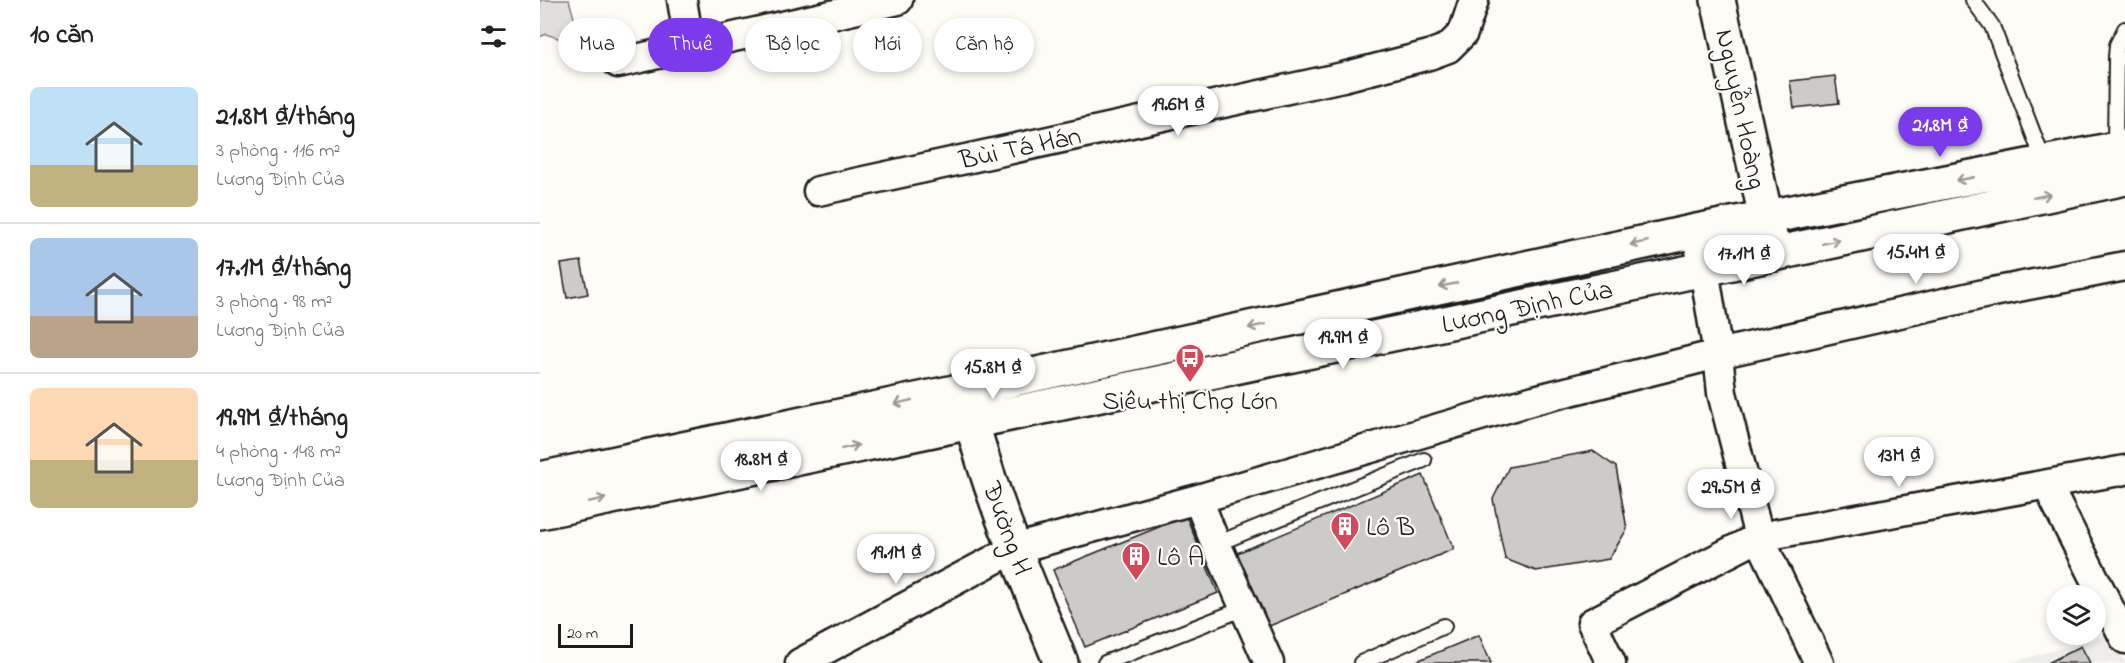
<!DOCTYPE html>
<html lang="vi">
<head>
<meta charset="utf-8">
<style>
	body { margin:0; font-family:"Indie Flower",sans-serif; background:#f6f6f6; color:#222; height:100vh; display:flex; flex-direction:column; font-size:22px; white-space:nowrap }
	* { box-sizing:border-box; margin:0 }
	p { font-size:20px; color:#767676 }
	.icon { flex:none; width:33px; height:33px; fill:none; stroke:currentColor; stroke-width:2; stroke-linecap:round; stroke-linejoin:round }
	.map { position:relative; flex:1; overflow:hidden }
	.side { display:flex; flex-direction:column; background:#fff; width:540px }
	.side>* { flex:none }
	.top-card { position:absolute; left:18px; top:18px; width:570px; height:54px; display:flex; gap:12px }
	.buttons { position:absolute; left:1506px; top:585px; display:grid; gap:12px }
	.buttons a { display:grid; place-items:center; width:60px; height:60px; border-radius:50%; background:#fff; box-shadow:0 3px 9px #0003; font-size:30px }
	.scale { position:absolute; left:18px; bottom:15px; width:75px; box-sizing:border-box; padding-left:6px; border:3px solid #1c1c1c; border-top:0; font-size:16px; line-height:21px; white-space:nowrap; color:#1c1c1c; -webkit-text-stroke:4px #fdfcf7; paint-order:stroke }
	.price { position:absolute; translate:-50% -51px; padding:0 14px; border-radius:21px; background:#fff; color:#222; font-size:20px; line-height:39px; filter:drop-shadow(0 2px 3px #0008) }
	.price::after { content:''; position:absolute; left:50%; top:36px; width:18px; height:14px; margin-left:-9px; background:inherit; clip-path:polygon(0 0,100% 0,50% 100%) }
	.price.selected { background:#7c3aed; color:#fff }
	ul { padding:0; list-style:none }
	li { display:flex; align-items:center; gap:18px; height:150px; padding:0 30px }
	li+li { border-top:2px solid #e0e0e0 }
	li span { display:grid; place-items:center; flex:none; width:168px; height:120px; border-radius:9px; color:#555 }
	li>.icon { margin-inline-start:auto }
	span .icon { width:72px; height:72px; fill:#fffc; stroke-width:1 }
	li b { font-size:26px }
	h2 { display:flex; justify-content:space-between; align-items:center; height:72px; padding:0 30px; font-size:26px }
	.chip { padding:0 21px; border-radius:27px; background:#fff; box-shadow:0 3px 9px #0003; font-size:21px; line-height:54px }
	.chip.selected { background:#7c3aed; color:#fff }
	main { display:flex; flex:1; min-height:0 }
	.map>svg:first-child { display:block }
	.built { fill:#eeede9 }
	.green { fill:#e0dfdb; stroke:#7e7e7c; stroke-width:1.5 }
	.building { fill:#cccbc8; stroke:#1c1c1c; stroke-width:1.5 }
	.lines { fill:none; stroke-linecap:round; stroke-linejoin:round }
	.service-casing { stroke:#1c1c1c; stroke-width:18 }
	.minor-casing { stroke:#1c1c1c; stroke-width:33 }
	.tertiary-casing { stroke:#1c1c1c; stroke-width:38 }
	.secondary-casing { stroke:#1c1c1c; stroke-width:38 }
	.service { stroke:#fdfcf7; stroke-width:14 }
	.minor { stroke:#fdfcf7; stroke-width:28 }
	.tertiary { stroke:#fdfcf7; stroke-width:33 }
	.secondary { stroke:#fdfcf7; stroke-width:33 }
	.oneway { stroke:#989794 }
	.labels { text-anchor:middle; stroke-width:4.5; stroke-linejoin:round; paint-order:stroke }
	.street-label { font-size:27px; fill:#1c1c1c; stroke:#fdfcf7 }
	.poi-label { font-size:27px; fill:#1c1c1c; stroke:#fdfcf7; text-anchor:start }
</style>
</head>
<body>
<main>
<section class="side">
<h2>10 căn<svg class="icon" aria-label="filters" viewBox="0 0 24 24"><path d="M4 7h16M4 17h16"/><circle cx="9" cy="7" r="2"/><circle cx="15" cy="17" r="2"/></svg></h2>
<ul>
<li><span style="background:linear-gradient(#bfe0f5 65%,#c2b280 0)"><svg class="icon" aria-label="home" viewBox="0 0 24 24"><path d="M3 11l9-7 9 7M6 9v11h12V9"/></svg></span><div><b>21.8M ₫/tháng</b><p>3 phòng · 116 m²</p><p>Lương Định Của</p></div></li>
<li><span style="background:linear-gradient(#a9c7e8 65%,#b9a48a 0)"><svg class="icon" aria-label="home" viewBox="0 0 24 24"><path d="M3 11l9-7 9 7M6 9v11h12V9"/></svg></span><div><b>17.1M ₫/tháng</b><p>3 phòng · 98 m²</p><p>Lương Định Của</p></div></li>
<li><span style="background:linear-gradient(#ffd9b3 60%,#c2b280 0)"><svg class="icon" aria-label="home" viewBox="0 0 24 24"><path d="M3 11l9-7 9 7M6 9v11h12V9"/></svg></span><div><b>19.9M ₫/tháng</b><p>4 phòng · 148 m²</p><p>Lương Định Của</p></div></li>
</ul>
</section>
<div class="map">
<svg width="1585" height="663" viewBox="0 0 1585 663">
	<rect width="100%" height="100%" fill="#fdfcf7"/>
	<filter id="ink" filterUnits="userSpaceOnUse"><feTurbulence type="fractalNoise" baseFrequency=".0167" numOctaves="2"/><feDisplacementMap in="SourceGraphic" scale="12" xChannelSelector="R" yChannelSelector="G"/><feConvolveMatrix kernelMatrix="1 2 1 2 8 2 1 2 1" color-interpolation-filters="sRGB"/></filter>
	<g filter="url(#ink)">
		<path class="built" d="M 1573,634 L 1585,663 L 1468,663 Z"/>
		<path class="green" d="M 0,0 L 29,0 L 42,46 L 6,34 L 0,37 Z"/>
		<path class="building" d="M 1295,76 L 1299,103 L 1254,108 L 1250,81 Z
			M 41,261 L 48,294 L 27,298 L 21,264 Z
			M 1053,451 L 1076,467 L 1087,529 L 1069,559 L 996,571 L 965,559 L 953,499 L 969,467 Z
			M 883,475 L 914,549 L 727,627 L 695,554 Z
			M 646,516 L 678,593 L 545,647 L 513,570 Z
			M 939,635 L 951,663 L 872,663 Z
			M 1541,646 L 1550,663 L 1508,663 Z"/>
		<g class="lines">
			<g class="service-casing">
				<path id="service" d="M 1433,0 L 1452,26 L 1504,162
					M 1575,149 L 1576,57 L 1577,45 L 1585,29
					M 676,544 L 884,460
					M 565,663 L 705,608
					M 821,663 L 904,626"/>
			</g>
			<g class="minor-casing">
				<path id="minor" d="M 142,0 L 150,48
					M 78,63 L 358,0
					M 278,191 L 803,77 L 889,55 L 908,48 L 923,33 L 934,0
					M 1156,231 L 1164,269 L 1178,354 L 1182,393 L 1219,537 L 1279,663
					M 1507,485 L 1585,639
					M 658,499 L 673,537 L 729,663
					M 260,663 L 474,549 L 658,499 L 994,400 L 1178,354 L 1448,293 L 1585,266
					M 1071,663 L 1052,623 L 1219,537 L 1585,470"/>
			</g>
			<g class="tertiary-casing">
				<path id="tertiary" d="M 1178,0 L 1234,254
					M 425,394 C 446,487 485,575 521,663"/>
			</g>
			<g class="secondary-casing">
				<path id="secondary" d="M 0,479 L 424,390 L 1156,231 L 1585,147
					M 0,512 L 1164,269 L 1585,178"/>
			</g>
			<use href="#service" class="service"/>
			<use href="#minor" class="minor"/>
			<use href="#tertiary" class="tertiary"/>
			<use href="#secondary" class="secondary"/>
		</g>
		<defs><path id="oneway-shaft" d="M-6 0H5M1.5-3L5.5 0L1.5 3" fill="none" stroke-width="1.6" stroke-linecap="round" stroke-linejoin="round" transform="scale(1.5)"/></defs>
		<g class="oneway">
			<use href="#oneway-shaft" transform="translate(1425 179) rotate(169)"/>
			<use href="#oneway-shaft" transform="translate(1502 196) rotate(-12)"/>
			<use href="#oneway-shaft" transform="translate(1291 242) rotate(-12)"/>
			<use href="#oneway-shaft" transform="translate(1099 243) rotate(168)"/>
			<use href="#oneway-shaft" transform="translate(908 285) rotate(168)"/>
			<use href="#oneway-shaft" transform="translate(717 326) rotate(168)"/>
			<use href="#oneway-shaft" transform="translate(363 402) rotate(168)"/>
			<use href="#oneway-shaft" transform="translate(310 447) rotate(-12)"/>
			<use href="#oneway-shaft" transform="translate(57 500) rotate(-12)"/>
		</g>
	</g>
	<defs>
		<g id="bus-pin" transform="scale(1.5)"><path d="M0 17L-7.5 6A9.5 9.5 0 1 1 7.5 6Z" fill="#d1495b" stroke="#fdfcf7"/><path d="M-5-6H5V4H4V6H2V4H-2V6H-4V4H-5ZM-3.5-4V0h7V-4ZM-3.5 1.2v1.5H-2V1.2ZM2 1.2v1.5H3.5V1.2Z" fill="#fff"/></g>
		<g id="building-pin" transform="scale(1.5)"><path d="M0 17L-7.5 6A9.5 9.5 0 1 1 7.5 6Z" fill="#d1495b" stroke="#fdfcf7"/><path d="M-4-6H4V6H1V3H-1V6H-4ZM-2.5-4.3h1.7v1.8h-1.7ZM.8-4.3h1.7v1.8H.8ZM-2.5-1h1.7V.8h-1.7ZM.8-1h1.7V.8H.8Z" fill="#fff"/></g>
	</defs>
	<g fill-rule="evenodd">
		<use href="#bus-pin" x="650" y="358"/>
		<use href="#building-pin" x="805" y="526"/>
		<use href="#building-pin" x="596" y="556"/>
	</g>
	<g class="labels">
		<g class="street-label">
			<text transform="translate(1202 109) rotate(78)" y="9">Nguyễn Hoàng</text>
			<text transform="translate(480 147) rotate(-12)" y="9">Bùi Tá Hán</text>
			<text transform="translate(987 306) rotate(-12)" y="9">Lương Định Của</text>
			<text transform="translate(468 528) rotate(70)" y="9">Đường H</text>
		</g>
		<g class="poi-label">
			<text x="650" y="409" text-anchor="middle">Siêu thị Chợ Lớn</text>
			<text x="826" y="535">Lô B</text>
			<text x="617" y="565">Lô A</text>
		</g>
	</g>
</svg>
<div class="buttons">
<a><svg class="icon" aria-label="layers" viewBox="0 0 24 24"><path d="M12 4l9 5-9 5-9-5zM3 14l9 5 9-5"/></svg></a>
</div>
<div class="scale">20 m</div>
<b class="price" style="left:638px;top:137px">19.6M ₫</b>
<b class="price selected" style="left:1400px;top:158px">21.8M ₫</b>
<b class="price" style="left:1376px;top:285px">15.4M ₫</b>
<b class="price" style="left:1204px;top:286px">17.1M ₫</b>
<b class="price" style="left:803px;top:370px">19.9M ₫</b>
<b class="price" style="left:453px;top:400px">15.8M ₫</b>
<b class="price" style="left:1359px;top:488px">13M ₫</b>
<b class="price" style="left:221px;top:492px">18.8M ₫</b>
<b class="price" style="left:1191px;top:520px">29.5M ₫</b>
<b class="price" style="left:356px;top:585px">19.1M ₫</b>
<div class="top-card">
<a class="chip">Mua</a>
<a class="chip selected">Thuê</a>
<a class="chip">Bộ lọc</a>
<a class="chip">Mới</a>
<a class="chip">Căn hộ</a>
</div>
</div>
</main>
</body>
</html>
